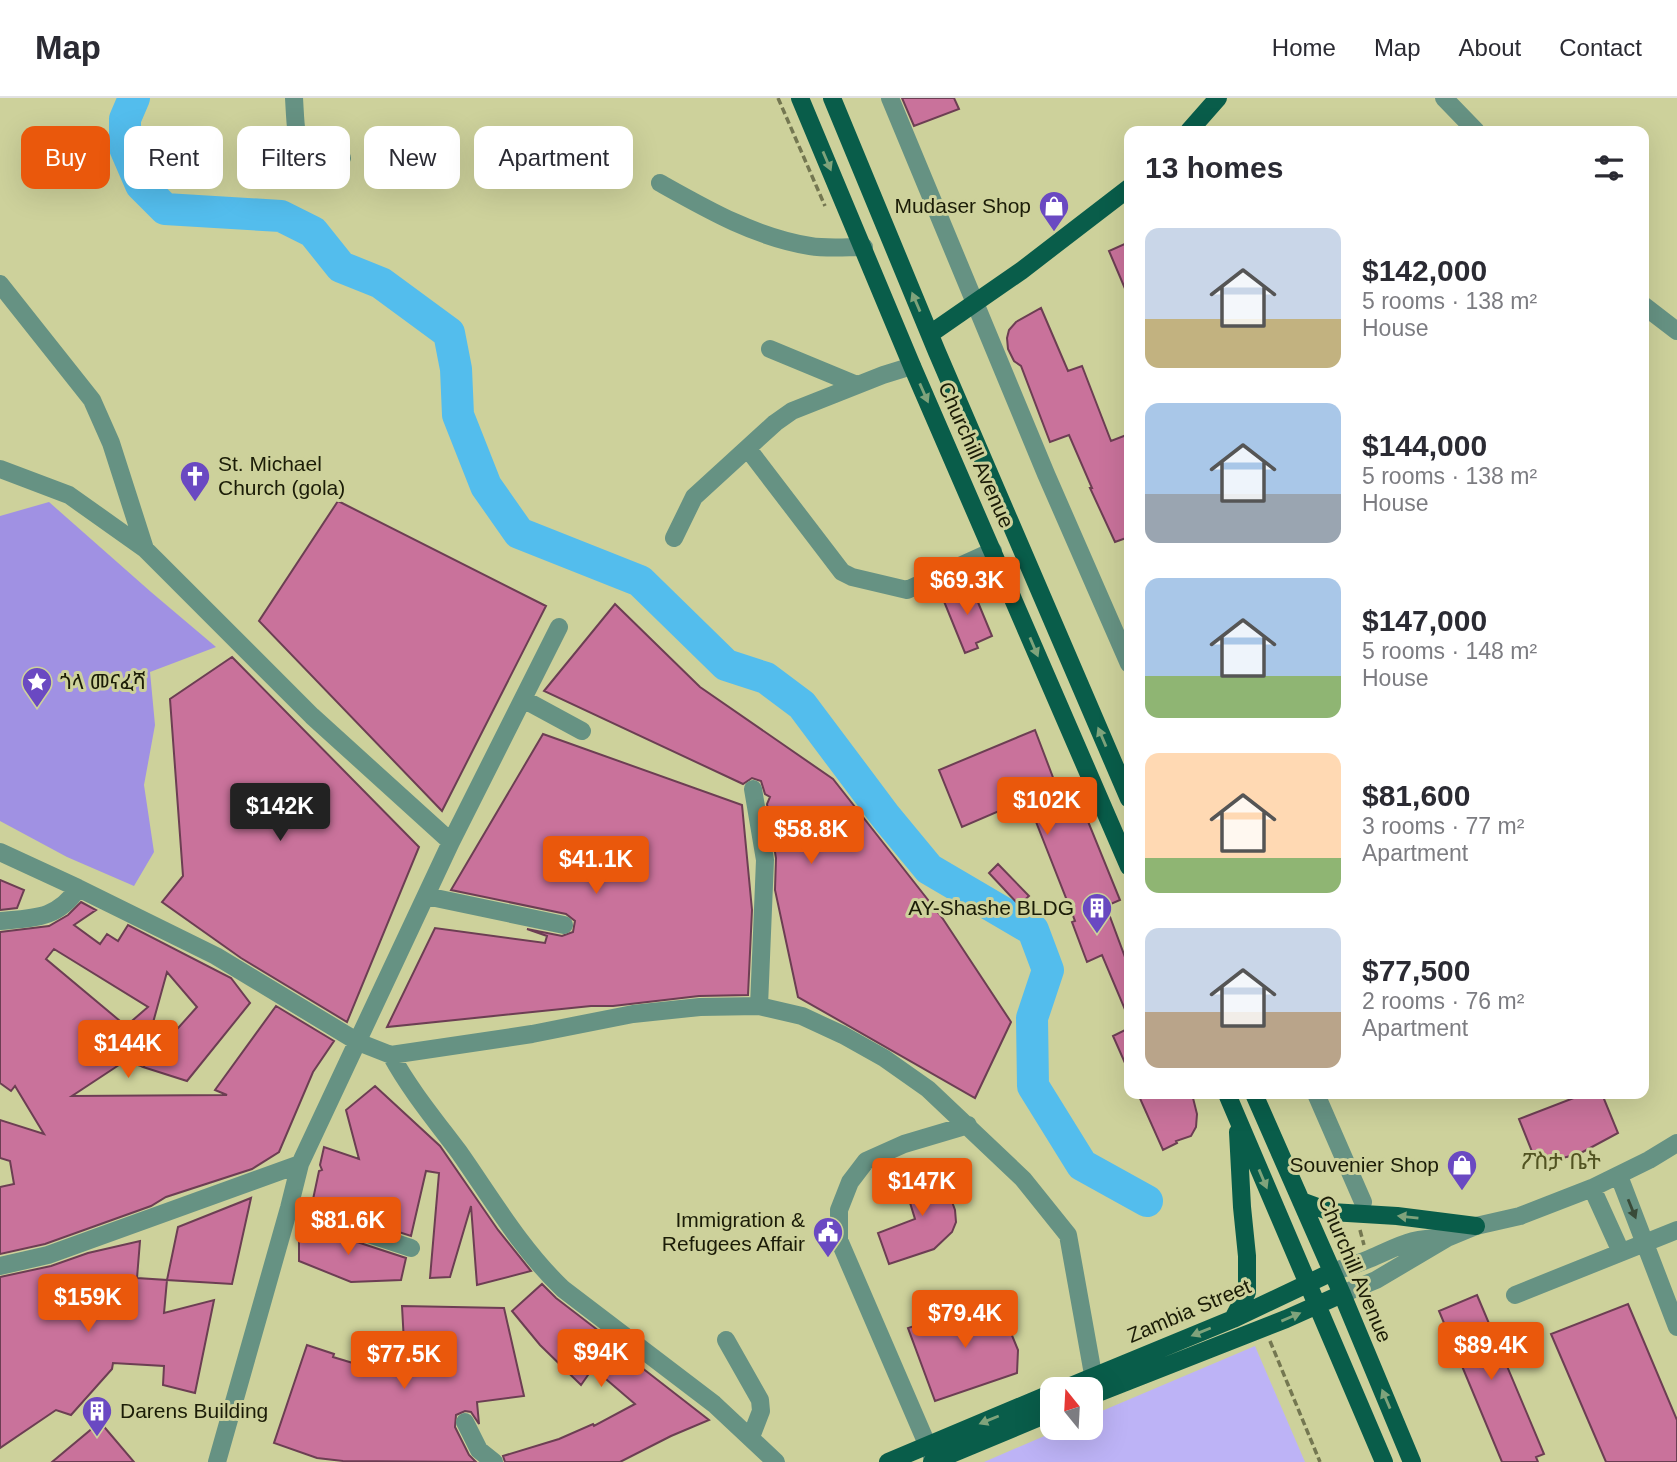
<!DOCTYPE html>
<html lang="en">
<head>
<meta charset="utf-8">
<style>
	body { margin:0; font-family:Arial,"Noto Sans Ethiopic",sans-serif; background:#f7f7f7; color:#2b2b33; height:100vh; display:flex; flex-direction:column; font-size:26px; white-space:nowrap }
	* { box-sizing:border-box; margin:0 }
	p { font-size:23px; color:#7c7c81 }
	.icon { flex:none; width:38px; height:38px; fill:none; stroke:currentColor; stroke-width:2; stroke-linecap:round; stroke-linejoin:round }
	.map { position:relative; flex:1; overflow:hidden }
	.side { position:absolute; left:1124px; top:28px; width:525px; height:973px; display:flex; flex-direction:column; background:#fff; border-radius:14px; box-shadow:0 7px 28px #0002 }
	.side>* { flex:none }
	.guide { position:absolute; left:21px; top:28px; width:665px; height:63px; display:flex; gap:14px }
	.needle { width:46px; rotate:342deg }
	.fabs { position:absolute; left:1040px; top:1279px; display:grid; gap:14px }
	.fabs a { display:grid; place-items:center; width:63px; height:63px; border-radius:14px; background:#fff; box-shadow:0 7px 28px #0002; font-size:35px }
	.price { position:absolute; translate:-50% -60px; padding:0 16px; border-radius:7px; background:#ea580c; color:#fff; font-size:23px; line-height:46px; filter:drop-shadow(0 2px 4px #0008) }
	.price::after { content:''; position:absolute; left:50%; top:42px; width:21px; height:16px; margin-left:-10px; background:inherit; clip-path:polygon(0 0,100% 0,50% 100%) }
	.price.current { background:#222; color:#fff }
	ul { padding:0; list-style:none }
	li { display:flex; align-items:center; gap:21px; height:175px; padding:0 21px }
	li span { display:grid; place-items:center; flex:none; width:196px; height:140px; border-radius:14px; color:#555 }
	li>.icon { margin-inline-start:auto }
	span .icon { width:84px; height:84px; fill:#fffc; stroke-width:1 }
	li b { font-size:30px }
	h2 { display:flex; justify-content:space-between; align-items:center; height:84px; padding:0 21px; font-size:30px }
	.chip { padding:0 24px; border-radius:14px; background:#fff; box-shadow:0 7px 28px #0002; font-size:24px; line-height:63px }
	.chip.current { background:#ea580c; color:#fff }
	header { display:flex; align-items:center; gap:42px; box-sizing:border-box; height:98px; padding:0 35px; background:#fff; border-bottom:2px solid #e1e1e2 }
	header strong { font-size:33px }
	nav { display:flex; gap:38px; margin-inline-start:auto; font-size:24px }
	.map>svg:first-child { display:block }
	.green { fill:#bdb3f6 }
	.forest { fill:#a091e3 }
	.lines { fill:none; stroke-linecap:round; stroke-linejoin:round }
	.river { stroke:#53bded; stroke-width:32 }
	.building { fill:#c9729b; stroke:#6c3e53; stroke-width:2; fill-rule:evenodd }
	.path { stroke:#747751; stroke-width:3.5; stroke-dasharray:7 3.5; stroke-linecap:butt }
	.minor { stroke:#669283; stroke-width:18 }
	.major { stroke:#095d4a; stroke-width:18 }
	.oneway { fill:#7fa37b }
	.oneway2 { fill:#394b39 }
	.labels { text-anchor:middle; stroke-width:6; stroke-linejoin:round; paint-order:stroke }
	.poi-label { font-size:21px; fill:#1b1c07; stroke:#cdd19b; text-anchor:end }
	.street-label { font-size:21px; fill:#1b1c07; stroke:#cdd19b }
	.neighbourhood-label { font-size:23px; fill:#515321; stroke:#cdd19b }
</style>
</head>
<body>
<header>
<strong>Map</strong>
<nav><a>Home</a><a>Map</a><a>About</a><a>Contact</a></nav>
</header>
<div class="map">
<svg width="1677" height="1364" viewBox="0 0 1677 1364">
	<rect width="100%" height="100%" fill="#cdd19b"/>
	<path class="green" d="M 1255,1248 L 1305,1364 L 984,1364 L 1063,1330 L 1090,1330 L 1090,1318 Z"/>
	<path class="forest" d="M 49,404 L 151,494 L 216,549 L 150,574 L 155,627 L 144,687 L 154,754 L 134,788 L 67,759 L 0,723 L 0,418 Z"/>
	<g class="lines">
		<path class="river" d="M 134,0 L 125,21 L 125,50 L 141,87 L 165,111 L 281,118 L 313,134 L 341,169 L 381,185 L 449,235 L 456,271 L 458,317 L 486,388 L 519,435 L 640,483 L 726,567 L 766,580 L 802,607 L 886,719 L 929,771 L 1033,832 L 1048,872 L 1032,920 L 1033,988 L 1082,1067 L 1147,1103"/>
	</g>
	<path class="building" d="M 902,0 L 954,0 L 959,11 L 914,28 Z
		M 1129,144 L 1129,200 L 1109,153 Z
		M 1041,210 L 1068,273 L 1082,268 L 1111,343 L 1129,336 L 1129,439 L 1115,444 L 1090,390 L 1092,390 L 1069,337 L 1050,344 L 1021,268 L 1014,263 L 1008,251 L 1007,240 L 1009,232 L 1016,224 Z
		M 338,403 L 546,508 L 442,713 L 259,523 Z
		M 970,485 L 992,538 L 976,545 L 978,550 L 965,555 L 941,496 Z
		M 615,506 L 700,589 L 833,681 L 943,821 L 1011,924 L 975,1000 L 798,899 L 775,792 L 776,760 L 767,706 L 770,699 L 765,696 L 761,683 L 752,680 L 743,686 L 544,593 Z
		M 232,559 L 419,749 L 347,924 L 241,860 L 162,804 L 183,778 L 170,601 Z
		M 1035,632 L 1057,690 L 1072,684 L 1120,802 L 1106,808 L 1125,859 L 1129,857 L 1129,921 L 1102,857 L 1087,864 L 1072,824 L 1075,823 L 1027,701 L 962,729 L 939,672 Z
		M 543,636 L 742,707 L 752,812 L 748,897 L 699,898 L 613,908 L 591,908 L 387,929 L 435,830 L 545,845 L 547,838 L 527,831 L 562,838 L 573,834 L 575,823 L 566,816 L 451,792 Z
		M 998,766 L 1029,798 L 1019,807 L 989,775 Z
		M 0,782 L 24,792 L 17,810 L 0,812 Z
		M 81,804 L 96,812 L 74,827 L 100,846 L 107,836 L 118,843 L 128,827 L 231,880 L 250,905 L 187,983 L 143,969 L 197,909 L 167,874 L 141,968 L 125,963 L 72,998 L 227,997 L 215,992 L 276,908 L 334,943 L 313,974 L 279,1054 L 252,1071 L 166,1099 L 151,1108 L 45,1146 L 0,1156 L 0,1089 L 14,1086 L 10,1063 L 0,1060 L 0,1022 L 44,1036 L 15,988 L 11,993 L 0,985 L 0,834 L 49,828 L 68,817 ZM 54,851 L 148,909 L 126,928 L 46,861 Z
		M 1129,930 L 1129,974 L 1113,938 Z
		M 375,988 L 440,1048 L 498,1132 L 531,1173 L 477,1187 L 471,1108 L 450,1179 L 430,1180 L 439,1075 L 426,1073 L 411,1138 L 312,1106 L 319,1073 L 322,1072 L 320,1067 L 324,1049 L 359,1061 L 346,1012 Z
		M 1138,996 L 1192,996 L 1197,1016 L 1196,1029 L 1191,1038 L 1176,1043 L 1177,1045 L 1163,1052 Z
		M 1584,996 L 1602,996 L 1618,1035 L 1579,1056 L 1537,1066 L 1519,1021 Z
		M 939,1068 L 955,1112 L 956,1124 L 952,1134 L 934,1151 L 889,1166 L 878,1135 L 915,1121 L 903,1082 Z
		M 251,1100 L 232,1186 L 167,1182 L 178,1129 Z
		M 299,1125 L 406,1160 L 401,1182 L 351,1184 L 299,1163 Z
		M 140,1143 L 137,1180 L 167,1182 L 164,1215 L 214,1202 L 195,1295 L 163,1287 L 164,1268 L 113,1265 L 112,1271 L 71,1317 L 56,1312 L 0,1350 L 0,1179 L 51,1168 L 88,1155 Z
		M 542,1186 L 556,1200 L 612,1243 L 610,1245 L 709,1322 L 671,1338 L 620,1364 L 505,1364 L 503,1358 L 559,1341 L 593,1326 L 594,1328 L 635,1306 L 593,1270 L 581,1287 L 540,1247 L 512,1213 Z
		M 1477,1197 L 1544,1356 L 1536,1359 L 1538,1364 L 1502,1364 L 1439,1213 Z
		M 989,1203 L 1004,1218 L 1018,1252 L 1017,1275 L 935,1303 L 908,1230 Z
		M 1628,1206 L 1677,1322 L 1677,1364 L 1606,1364 L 1551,1236 Z
		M 402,1208 L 504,1210 L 524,1298 L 477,1304 L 479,1326 L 471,1314 L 465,1313 L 456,1317 L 455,1329 L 469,1357 L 476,1364 L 343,1363 L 317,1360 L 274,1345 L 307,1247 L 334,1256 L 333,1259 L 366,1269 L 368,1263 L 383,1267 L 383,1258 L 405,1263 Z
		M 100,1324 L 134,1364 L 52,1364 Z"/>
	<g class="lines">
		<path class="path" d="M 778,0 L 825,108
			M 1360,1132 L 1364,1147
			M 1270,1243 L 1320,1364"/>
		<path class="minor" d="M 294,0 C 297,48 293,52 342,60
			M 890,0 L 1046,376 L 1129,566
			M 1444,0 L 1476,33
			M 660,85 C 708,112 755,139 810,148 C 827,151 847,149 864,149
			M 0,186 L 92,302 L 111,345 L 145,451
			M 1643,207 L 1677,233
			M 770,251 L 857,287
			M 748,351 L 842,474 L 852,479 L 907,492 L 993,453
			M 0,371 L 69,397 L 145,451 L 312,618 L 451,744
			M 674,440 L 694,399 L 775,325 L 792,313 L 883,277 L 912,268
			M 523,601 L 582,633
			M 753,691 L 765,762 L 759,908
			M 0,754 L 78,790 L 216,858 L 358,944 L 391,957 L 532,936 L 633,916 L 700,909 L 759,908 L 802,918 L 843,937 L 884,960 L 928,991 L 1023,1081 L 1068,1137 L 1096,1293
			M 426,798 L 564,827
			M 0,823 C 34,820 58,821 78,790
			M 391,957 C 410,992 435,1022 459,1054 C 492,1101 521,1151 563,1191 L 714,1306 L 776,1364
			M 1316,996 L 1363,1104
			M 1619,1078 L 1677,1229
			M 1592,1090 L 1621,1154
			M 289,1110 L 411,1150
			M 0,1168 L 48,1157 L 300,1066
			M 1332,1174 C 1344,1170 1357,1166 1369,1161 C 1400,1148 1411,1139 1447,1140
			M 1342,1196 L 1376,1182 L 1447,1140 L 1476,1128 L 1520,1118 L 1592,1090 L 1649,1062 L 1677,1045
			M 1515,1197 L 1677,1132
			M 726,1242 L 760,1302 L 761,1313 L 751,1339
			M 465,1324 L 479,1352 L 494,1364
			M 933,1360 L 839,1142 L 839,1112 L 850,1084 L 866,1063 L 904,1046 L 968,1027
			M 217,1364 L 289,1110 L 300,1066 L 451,744 L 559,529"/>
		<path class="major" d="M 800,0 L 912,268 L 1129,769
			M 832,0 L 937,254 L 1129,701
			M 1189,33 L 1218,0
			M 930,236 L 1021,173 L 1129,90
			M 1227,996 L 1384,1364
			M 1254,996 L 1342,1196 L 1412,1364
			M 1301,1103 L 1331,1114 L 1397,1118 L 1476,1128
			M 1233,1221 L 1247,1194 L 1247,1158 L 1242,1109 L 1238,1034
			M 1061,1292 L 1233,1221 L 1332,1174
			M 1090,1298 L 1286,1221 L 1342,1196
			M 888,1364 L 1052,1295
			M 932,1364 L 1052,1314"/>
	</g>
	<defs><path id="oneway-solid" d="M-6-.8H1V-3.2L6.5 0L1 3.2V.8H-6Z" transform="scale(1.75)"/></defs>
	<g class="oneway">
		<use href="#oneway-solid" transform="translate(827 63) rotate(67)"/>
		<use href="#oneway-solid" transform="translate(916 204) rotate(-113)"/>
		<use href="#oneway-solid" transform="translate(924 295) rotate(66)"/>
		<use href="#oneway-solid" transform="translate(1034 549) rotate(67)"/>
		<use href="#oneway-solid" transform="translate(1102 639) rotate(-113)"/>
		<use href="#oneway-solid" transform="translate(1263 1081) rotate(67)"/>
		<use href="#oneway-solid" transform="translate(1408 1119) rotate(-174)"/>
		<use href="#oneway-solid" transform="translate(1291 1219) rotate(-23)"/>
		<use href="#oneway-solid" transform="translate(1201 1234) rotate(158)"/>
		<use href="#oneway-solid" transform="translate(1386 1301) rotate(-113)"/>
		<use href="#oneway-solid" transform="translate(989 1322) rotate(158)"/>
	</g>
	<use class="oneway2" href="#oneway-solid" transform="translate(1632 1111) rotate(68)"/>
	<defs>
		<g id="shop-pin" transform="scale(1.575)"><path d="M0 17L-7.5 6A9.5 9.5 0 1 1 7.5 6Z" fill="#6a49c2" stroke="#cdd19b"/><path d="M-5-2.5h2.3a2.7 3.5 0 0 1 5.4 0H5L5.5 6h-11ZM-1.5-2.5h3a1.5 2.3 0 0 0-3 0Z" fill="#fff"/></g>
		<g id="church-pin" transform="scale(1.575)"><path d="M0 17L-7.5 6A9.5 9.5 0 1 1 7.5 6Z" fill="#6a49c2" stroke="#cdd19b"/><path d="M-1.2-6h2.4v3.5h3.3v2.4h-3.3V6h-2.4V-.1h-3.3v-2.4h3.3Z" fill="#fff"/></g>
		<g id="sight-pin" transform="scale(1.575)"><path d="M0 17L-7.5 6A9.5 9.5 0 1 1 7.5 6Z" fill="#6a49c2" stroke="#cdd19b"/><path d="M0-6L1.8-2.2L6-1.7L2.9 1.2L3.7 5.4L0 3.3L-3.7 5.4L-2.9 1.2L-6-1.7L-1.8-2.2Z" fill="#fff"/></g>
		<g id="building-pin" transform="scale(1.575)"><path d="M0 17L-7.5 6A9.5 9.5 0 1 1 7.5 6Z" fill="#6a49c2" stroke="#cdd19b"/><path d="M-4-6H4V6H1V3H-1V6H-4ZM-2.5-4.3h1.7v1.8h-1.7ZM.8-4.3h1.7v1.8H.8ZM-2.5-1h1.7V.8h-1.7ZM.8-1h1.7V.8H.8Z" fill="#fff"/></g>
		<g id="civic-pin" transform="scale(1.575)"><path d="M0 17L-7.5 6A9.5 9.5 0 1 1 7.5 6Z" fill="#6a49c2" stroke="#cdd19b"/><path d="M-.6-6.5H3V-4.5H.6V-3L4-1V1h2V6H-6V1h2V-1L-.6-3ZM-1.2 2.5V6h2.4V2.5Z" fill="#fff"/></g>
	</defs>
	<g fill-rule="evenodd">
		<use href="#shop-pin" x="1054" y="108"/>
		<use href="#church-pin" x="195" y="378"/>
		<use href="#sight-pin" x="37" y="584"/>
		<use href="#building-pin" x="1097" y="810"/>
		<use href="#shop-pin" x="1462" y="1067"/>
		<use href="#civic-pin" x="828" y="1134"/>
		<use href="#building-pin" x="97" y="1313"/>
	</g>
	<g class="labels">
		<g class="poi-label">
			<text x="1031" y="115">Mudaser Shop</text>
			<text x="218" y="373" text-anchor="start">St. Michael<tspan x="218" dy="24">Church (gola)</tspan></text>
			<text x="60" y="591" text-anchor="start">ጎላ መናፈሻ</text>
			<text x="1074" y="817">AY-Shashe BLDG</text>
			<text x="1439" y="1074">Souvenier Shop</text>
			<text x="805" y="1129">Immigration &amp;<tspan x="805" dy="24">Refugees Affair</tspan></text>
			<text x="120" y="1320" text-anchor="start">Darens Building</text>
		</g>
		<g class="street-label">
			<text transform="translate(976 357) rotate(66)" y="7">Churchill Avenue</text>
			<text transform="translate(1355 1171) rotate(67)" y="7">Churchill Avenue</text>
			<text transform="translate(1189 1213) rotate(-23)" y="7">Zambia Street</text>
		</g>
		<g class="neighbourhood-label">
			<text x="1561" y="1071">ፖስታ ቤት</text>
		</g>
	</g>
</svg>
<div class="fabs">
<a><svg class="needle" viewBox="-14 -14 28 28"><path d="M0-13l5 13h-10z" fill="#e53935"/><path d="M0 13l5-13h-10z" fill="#7c7c81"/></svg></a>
</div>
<b class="price" style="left:967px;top:519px">$69.3K</b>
<b class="price" style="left:1047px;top:739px">$102K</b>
<b class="price current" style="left:280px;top:745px">$142K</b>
<b class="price" style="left:811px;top:768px">$58.8K</b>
<b class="price" style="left:596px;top:798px">$41.1K</b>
<b class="price" style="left:128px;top:982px">$144K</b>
<b class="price" style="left:922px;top:1120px">$147K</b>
<b class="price" style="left:348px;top:1159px">$81.6K</b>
<b class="price" style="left:88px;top:1236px">$159K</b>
<b class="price" style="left:965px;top:1252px">$79.4K</b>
<b class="price" style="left:1491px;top:1284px">$89.4K</b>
<b class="price" style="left:601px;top:1291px">$94K</b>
<b class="price" style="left:404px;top:1293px">$77.5K</b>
<div class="guide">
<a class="chip current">Buy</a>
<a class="chip">Rent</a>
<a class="chip">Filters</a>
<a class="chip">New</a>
<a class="chip">Apartment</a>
</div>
<section class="side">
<h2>13 homes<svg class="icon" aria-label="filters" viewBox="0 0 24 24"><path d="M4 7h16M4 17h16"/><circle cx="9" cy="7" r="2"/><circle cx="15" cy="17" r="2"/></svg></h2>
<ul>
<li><span style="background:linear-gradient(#c9d6e8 65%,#c2b280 0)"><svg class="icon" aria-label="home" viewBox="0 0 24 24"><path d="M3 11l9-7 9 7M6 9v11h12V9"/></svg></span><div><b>$142,000</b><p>5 rooms · 138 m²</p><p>House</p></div></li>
<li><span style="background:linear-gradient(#a9c7e8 65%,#9aa5b1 0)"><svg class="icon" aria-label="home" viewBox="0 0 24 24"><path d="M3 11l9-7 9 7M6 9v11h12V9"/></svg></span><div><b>$144,000</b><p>5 rooms · 138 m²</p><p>House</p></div></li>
<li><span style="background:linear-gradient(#a9c7e8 70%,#8fb573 0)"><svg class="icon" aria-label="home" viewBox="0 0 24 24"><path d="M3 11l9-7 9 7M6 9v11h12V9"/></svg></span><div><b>$147,000</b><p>5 rooms · 148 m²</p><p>House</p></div></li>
<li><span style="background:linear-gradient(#ffd9b3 75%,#8fb573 0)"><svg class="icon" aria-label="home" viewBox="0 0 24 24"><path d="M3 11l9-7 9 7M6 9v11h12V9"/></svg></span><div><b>$81,600</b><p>3 rooms · 77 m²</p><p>Apartment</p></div></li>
<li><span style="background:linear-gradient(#c9d6e8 60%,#b9a48a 0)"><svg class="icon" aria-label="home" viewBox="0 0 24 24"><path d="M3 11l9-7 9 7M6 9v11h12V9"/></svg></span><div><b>$77,500</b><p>2 rooms · 76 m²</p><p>Apartment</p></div></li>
</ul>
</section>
</div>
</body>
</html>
